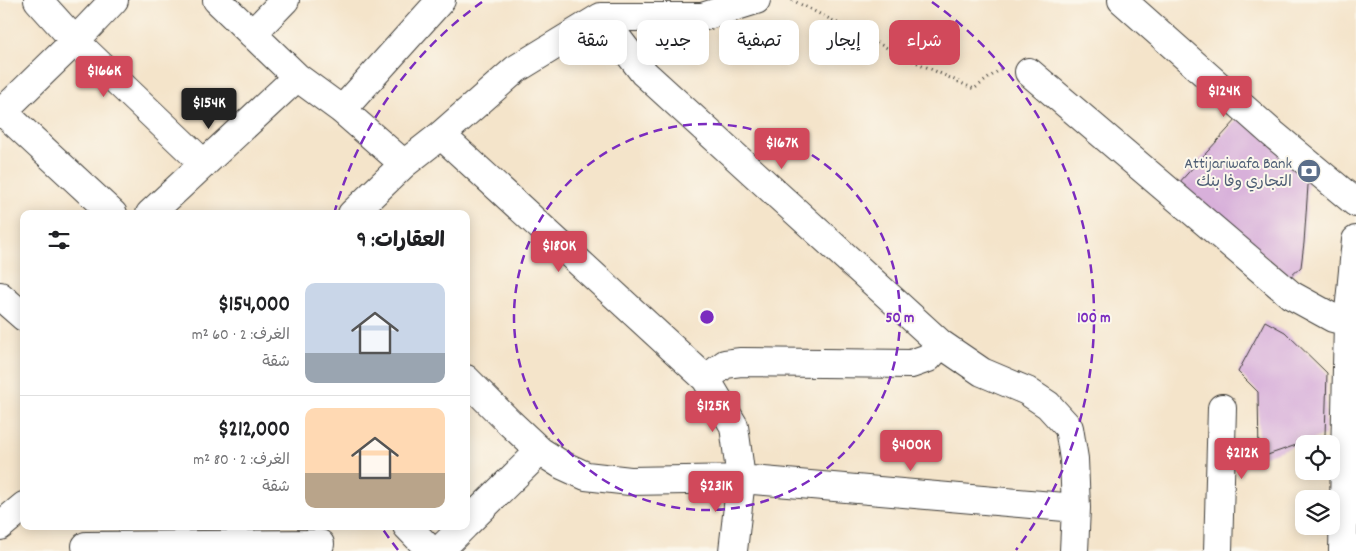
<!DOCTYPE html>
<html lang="ar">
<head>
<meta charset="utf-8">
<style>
	body { margin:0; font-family:Dekko,"Playpen Sans Arabic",sans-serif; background:#f6f6f6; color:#202124; direction:rtl; height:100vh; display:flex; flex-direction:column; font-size:19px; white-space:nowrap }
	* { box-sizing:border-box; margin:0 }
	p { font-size:16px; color:#757577 }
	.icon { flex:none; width:28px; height:28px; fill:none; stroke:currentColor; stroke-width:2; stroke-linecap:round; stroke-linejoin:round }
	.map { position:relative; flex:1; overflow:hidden; direction:ltr }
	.details { position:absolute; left:20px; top:210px; width:450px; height:320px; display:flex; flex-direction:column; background:#fff; border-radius:10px; box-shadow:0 2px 12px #0003; direction:rtl }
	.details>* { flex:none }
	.guide { position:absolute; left:485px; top:20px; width:475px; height:45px; direction:rtl; display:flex; gap:10px }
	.controls { position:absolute; left:1295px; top:435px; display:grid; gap:10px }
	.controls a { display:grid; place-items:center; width:45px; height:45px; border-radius:10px; background:#fff; box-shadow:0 2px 12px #0003; font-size:25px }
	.price { position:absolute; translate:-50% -42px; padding:0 11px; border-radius:5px; background:#d1495b; color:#fff; font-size:16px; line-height:32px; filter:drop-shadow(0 1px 2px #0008) }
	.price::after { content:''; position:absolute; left:50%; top:30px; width:15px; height:11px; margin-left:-8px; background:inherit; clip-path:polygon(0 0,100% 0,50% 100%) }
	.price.on { background:#222; color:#fff }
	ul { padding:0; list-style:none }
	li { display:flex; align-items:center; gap:15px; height:125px; padding:0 25px }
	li+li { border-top:1px solid #e0e0e0 }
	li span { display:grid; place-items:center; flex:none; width:140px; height:100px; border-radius:10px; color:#555 }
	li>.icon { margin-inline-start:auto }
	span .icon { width:60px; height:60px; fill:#fffc; stroke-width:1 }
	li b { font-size:21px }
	h2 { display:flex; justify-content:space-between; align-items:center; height:60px; padding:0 25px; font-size:21px }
	.chip { padding:0 18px; border-radius:10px; background:#fff; box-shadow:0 2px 12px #0003; font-size:18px; line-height:45px }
	.chip.on { background:#d1495b; color:#fff }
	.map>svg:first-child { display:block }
	.building { fill:#d8b0da }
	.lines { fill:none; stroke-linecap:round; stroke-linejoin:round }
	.minor-casing { stroke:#3c3a36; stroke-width:30 }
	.path { stroke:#3c3a36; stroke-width:3; stroke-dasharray:1 4; stroke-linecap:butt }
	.minor { stroke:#fff; stroke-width:28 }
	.ring { fill:none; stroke:#7b2cbf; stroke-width:2.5; stroke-dasharray:9 6 }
	.labels { text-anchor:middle; stroke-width:4; stroke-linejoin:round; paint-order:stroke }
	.service-label { font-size:16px; fill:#4e5e75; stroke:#fbf7ec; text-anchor:end }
	.centre { fill:#7b2cbf; stroke:#fbf7ec; stroke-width:2.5 }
	.ring-label { font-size:15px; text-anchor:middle; font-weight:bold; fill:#7b2cbf; stroke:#fbf7ec; stroke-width:4; stroke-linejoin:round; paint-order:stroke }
</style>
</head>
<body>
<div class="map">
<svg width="1356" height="551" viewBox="0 0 1356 551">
	<rect width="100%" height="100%" fill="#fbf7ec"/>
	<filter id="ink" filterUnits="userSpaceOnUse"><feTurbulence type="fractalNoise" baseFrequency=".02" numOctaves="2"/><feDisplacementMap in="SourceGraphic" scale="10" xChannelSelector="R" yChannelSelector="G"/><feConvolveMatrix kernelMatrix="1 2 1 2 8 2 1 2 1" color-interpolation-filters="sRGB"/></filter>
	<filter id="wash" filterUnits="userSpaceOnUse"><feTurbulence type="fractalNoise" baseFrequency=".0096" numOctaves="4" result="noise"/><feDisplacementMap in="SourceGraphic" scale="20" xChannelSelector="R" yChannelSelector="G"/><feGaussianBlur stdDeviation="1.12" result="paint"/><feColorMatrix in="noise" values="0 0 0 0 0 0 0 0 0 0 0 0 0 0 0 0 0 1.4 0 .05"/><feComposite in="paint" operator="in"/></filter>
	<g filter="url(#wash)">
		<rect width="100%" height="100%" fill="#f4e4ca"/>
		<g id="blocks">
			<path class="building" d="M 1238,118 L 1309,171 L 1304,243 L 1301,267 L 1290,277 L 1177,185 Z
				M 1265,321 L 1285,332 L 1327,373 L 1325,435 L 1259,458 L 1258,392 L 1238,372 Z"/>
		</g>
	</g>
	<g filter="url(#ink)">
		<use href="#blocks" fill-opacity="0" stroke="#3c3a36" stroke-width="1"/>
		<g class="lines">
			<g class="minor-casing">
				<path id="minor" d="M 38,0 L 75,41 L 204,164
					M 217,0 L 297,77 L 342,110 L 404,164
					M 1122,0 L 1273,134 L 1356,203
					M 601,17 L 644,73 L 941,344 L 982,372 L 1027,391 L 1048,405 L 1069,428 L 1074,459 L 1076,508 L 1074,551
					M 252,34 L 285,0
					M 1029,72 L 1291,295 L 1333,318 L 1348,322
					M 342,110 L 441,0
					M 3,112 L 113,214
					M 0,114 L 75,41 L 114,0
					M 441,135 L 706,379 L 734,426 L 741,479 L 733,551
					M 150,214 L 297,77
					M 352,214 L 404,164 L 441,135 L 516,69 L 601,17 L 702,17 L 756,0
					M 0,296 L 24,317
					M 466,379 L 509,422 L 540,451 L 562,465 L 586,476 L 630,481 L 741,479 L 1076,508
					M 706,379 L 725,364 L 741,362 L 911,364 L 928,358 L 941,344
					M 466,524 L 540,451
					M 0,526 L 24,506
					M 407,526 L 431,551
					M 86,546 L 320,544
					M 439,551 L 464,526
					M 1218,551 L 1222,408
					M 1343,551 L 1348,322 L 1356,240"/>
			</g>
			<path class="path" d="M 792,0 L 907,58 L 974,89 L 1002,68"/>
			<use href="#minor" class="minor"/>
		</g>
	</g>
	<g class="ring">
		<circle cx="707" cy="317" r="193"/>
		<path d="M398 550A387 387 0 0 1 382 528M334 214A387 387 0 0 1 482 2M932 2A387 387 0 0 1 1016 550"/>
	</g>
	<defs>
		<g id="bank-disc" transform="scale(1.25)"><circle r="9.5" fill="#5c6f8a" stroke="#fbf7ec"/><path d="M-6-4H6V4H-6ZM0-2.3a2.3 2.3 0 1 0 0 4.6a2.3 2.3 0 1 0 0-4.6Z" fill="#fff"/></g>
	</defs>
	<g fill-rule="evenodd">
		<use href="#bank-disc" x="1309" y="171"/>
	</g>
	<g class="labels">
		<g class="service-label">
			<text x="1292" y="168">Attijariwafa Bank<tspan x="1292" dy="18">التجاري وفا بنك</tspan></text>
		</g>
	</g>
	<circle cx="707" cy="317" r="8" class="centre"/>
	<g class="ring-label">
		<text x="900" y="322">50 m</text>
		<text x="1094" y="322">100 m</text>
	</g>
</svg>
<div class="controls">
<a><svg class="icon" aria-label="locate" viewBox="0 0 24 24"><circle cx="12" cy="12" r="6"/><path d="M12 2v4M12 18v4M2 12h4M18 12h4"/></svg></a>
<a><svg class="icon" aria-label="layers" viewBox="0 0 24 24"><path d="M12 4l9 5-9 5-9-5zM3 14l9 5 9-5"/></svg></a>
</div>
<b class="price" style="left:104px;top:98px">$166K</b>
<b class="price" style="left:1224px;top:118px">$124K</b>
<b class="price on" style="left:209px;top:130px">$154K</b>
<b class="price" style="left:782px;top:170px">$167K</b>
<b class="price" style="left:559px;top:273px">$180K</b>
<b class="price" style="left:713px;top:433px">$125K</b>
<b class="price" style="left:911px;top:472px">$400K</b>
<b class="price" style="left:1242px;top:480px">$212K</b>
<b class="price" style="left:716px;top:513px">$231K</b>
<div class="guide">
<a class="chip on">شراء</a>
<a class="chip">إيجار</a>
<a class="chip">تصفية</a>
<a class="chip">جديد</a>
<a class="chip">شقة</a>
</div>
<section class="details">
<h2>العقارات: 9<svg class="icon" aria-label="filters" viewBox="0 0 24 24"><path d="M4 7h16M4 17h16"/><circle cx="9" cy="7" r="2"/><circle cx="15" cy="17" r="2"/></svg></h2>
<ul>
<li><span style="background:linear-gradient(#c9d6e8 70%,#9aa5b1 0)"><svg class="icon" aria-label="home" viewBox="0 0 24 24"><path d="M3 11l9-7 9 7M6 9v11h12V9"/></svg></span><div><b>$154,000</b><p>الغرف: 2 · 60 m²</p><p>شقة</p></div></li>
<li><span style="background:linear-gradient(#ffd9b3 65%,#b9a48a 0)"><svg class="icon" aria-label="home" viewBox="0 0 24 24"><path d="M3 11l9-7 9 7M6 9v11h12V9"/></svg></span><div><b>$212,000</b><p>الغرف: 2 · 80 m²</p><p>شقة</p></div></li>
</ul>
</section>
</div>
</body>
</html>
